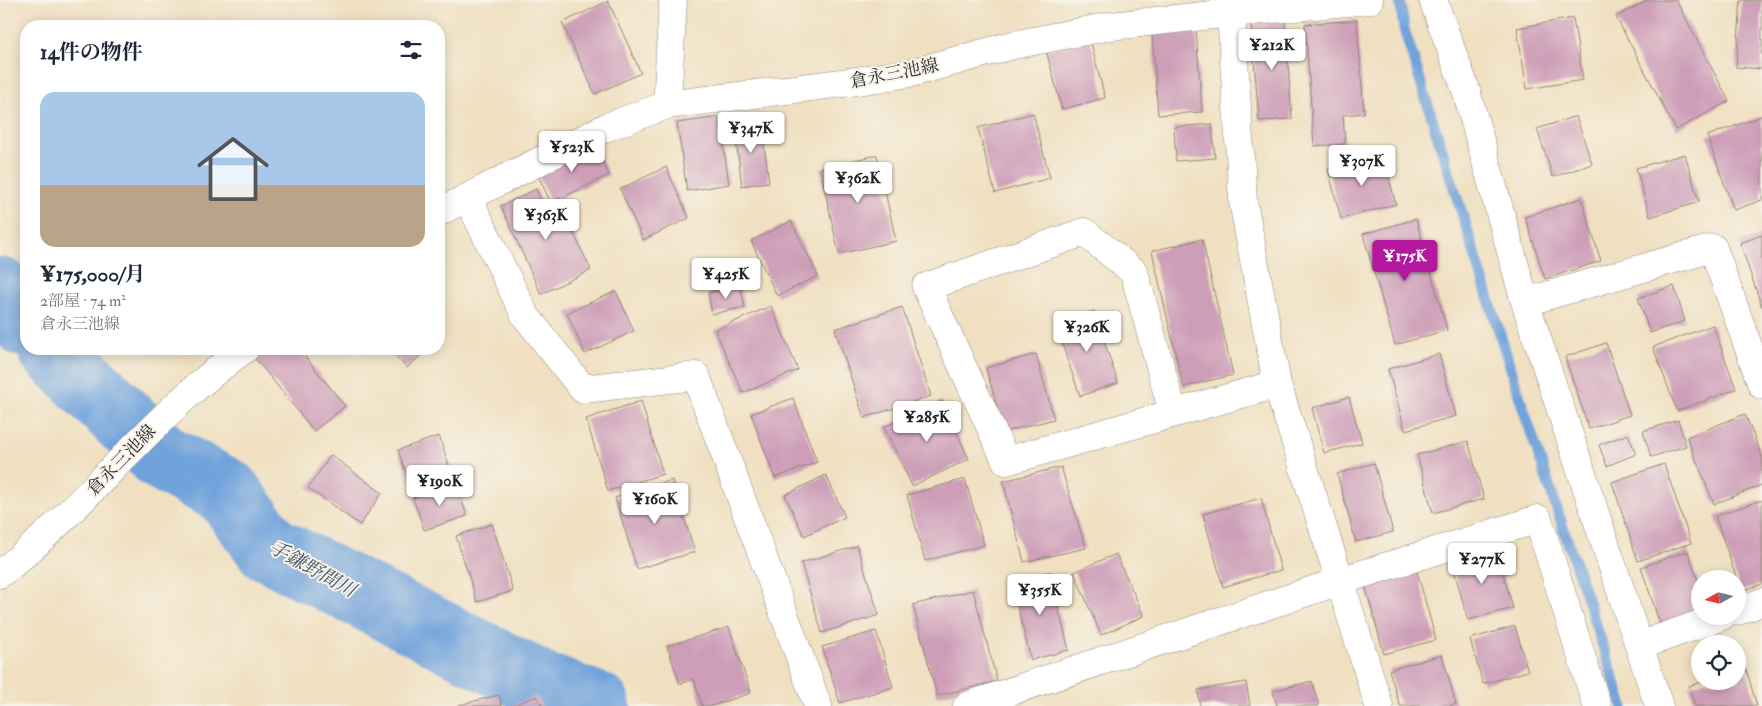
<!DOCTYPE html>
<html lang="ja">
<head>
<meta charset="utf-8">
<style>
	body { margin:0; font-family:"IM FELL Double Pica","Noto Serif JP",serif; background:#f2f2f3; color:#1f2937; height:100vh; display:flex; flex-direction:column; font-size:19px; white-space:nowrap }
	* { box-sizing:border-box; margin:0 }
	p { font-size:16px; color:#747a83 }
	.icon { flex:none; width:28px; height:28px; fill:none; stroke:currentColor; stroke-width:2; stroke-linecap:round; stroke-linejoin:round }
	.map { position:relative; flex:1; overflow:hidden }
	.sheet { position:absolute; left:20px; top:20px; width:425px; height:335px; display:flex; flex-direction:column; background:#fff; border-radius:20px; box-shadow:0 2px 12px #0003 }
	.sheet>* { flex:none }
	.needle { width:32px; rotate:262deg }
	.buttons { position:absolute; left:1691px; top:570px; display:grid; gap:10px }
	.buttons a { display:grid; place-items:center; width:55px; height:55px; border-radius:50%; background:#fff; box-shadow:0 2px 12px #0003; font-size:25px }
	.price { position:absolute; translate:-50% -42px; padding:0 11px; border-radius:5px; background:#fff; color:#222; font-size:16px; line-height:32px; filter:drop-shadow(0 1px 2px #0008) }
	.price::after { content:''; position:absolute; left:50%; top:30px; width:15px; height:11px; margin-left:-8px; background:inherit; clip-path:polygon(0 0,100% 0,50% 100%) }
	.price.active { background:#b5179e; color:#fff }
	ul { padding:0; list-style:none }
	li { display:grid; align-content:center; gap:10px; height:265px; padding:0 20px }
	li+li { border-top:1px solid #e0e1e3 }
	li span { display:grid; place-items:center; height:155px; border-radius:15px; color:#555 }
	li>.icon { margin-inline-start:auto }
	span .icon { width:90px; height:90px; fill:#fffc; stroke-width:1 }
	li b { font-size:21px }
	h2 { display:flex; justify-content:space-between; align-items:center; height:60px; padding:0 20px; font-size:21px }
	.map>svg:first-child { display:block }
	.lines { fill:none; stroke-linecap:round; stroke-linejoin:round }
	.stream { stroke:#70a2db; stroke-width:11 }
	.river { stroke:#70a2db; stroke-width:68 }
	.building { fill:#ce9eb8 }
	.minor-casing { stroke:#8e8676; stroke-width:29 }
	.secondary-casing { stroke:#8e8676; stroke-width:29 }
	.minor { stroke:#fff; stroke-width:28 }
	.secondary { stroke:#fff; stroke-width:28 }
	.labels { text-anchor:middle; stroke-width:4; stroke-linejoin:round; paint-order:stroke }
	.street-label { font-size:18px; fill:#2b2b2b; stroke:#f7f3e8 }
	.water-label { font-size:19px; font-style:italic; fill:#435569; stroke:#f7f3e8 }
</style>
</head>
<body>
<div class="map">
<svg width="1762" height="706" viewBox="0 0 1762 706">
	<rect width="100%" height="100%" fill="#f7f3e8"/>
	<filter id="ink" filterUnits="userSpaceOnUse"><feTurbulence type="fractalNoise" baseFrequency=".02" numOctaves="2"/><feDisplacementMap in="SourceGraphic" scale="10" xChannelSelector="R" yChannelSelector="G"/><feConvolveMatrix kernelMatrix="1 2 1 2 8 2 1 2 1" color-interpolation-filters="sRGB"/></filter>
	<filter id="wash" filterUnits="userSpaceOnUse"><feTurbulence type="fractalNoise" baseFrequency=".0096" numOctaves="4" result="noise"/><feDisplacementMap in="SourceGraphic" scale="20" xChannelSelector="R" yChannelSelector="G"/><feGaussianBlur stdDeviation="1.12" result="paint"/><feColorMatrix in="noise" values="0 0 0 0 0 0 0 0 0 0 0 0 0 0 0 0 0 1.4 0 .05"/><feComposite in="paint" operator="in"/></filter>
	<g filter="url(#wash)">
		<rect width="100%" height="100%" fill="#f0e0c1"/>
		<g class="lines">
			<path class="stream" d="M 1400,0 L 1404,29 L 1526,417 L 1623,706"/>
			<path class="river" d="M 0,291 L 26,324
				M 52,349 L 162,457 L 227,492 L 269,548 L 545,687 L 597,706"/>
		</g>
		<g id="blocks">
			<path class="building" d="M 1648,0 L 1676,0 L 1729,101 L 1676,130 L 1616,17 Z
				M 1741,0 L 1762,1 L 1762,69 L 1736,67 Z
				M 608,1 L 641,73 L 595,94 L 562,23 Z
				M 1573,18 L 1583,80 L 1527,89 L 1517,28 Z
				M 1357,20 L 1364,113 L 1343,115 L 1345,144 L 1314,146 L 1305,24 Z
				M 1285,21 L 1292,119 L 1259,121 L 1251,23 Z
				M 1196,30 L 1202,112 L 1158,115 L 1152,33 Z
				M 1090,39 L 1105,98 L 1062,109 L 1046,50 Z
				M 1033,113 L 1050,178 L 995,193 L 978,128 Z
				M 1576,116 L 1592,164 L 1553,177 L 1537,129 Z
				M 1762,116 L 1762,200 L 1734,210 L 1707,136 Z
				M 719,117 L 729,184 L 687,191 L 677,123 Z
				M 761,122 L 769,182 L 742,186 L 734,126 Z
				M 1212,124 L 1215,158 L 1176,161 L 1174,127 Z
				M 594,143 L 609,175 L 551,203 L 536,171 Z
				M 1382,154 L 1396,204 L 1341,219 L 1328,169 Z
				M 1685,154 L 1699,202 L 1650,217 L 1636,168 Z
				M 877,155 L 896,241 L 839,254 L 820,168 Z
				M 666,167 L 689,218 L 643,240 L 620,189 Z
				M 536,189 L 546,211 L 560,204 L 591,270 L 541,294 L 501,206 Z
				M 1581,198 L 1601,261 L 1545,279 L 1525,217 Z
				M 1416,219 L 1447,330 L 1395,345 L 1363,234 Z
				M 791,221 L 818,276 L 777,296 L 751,241 Z
				M 1762,235 L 1762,307 L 1740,243 Z
				M 1202,239 L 1233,375 L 1183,387 L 1152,251 Z
				M 740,286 L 745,307 L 712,314 L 708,293 Z
				M 1674,286 L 1685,321 L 1650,333 L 1638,298 Z
				M 616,291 L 634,331 L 585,354 L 567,313 Z
				M 771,306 L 798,370 L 743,393 L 715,330 Z
				M 902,307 L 931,396 L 864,418 L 835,329 Z
				M 1094,311 L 1118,383 L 1080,396 L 1055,324 Z
				M 1713,325 L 1736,389 L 1677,411 L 1653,347 Z
				M 1606,343 L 1630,415 L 1589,429 L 1565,357 Z
				M 264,349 L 299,349 L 345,406 L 314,431 L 254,357 Z
				M 389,349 L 428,349 L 407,368 Z
				M 1036,354 L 1054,419 L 1004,432 L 986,368 Z
				M 1439,354 L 1456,416 L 1405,430 L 1388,369 Z
				M 1349,397 L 1362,443 L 1324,453 L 1312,408 Z
				M 793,398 L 817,462 L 775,478 L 751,414 Z
				M 641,401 L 663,474 L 608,491 L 586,419 Z
				M 942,401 L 969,459 L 912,486 L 884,427 Z
				M 1745,414 L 1762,456 L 1762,485 L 1714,504 L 1687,437 Z
				M 1678,420 L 1686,446 L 1651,457 L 1643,431 Z
				M 1628,434 L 1636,454 L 1607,466 L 1599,445 Z
				M 439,436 L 451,471 L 410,484 L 398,450 Z
				M 1468,441 L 1484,499 L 1433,513 L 1417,455 Z
				M 331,455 L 382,493 L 360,525 L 308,488 Z
				M 1374,463 L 1393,532 L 1356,542 L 1337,474 Z
				M 1664,464 L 1691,543 L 1638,561 L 1612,482 Z
				M 1061,467 L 1086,548 L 1024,562 L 1003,481 Z
				M 826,475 L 845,517 L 804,536 L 785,495 Z
				M 965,479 L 984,545 L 925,561 L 907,495 Z
				M 672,480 L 695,552 L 637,569 L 615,498 Z
				M 456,483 L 467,516 L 424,530 L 413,498 Z
				M 1261,498 L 1281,570 L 1223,587 L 1203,514 Z
				M 1762,500 L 1762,584 L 1741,591 L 1715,516 Z
				M 492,524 L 513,591 L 477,602 L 456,536 Z
				M 857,546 L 879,615 L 822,633 L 801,563 Z
				M 1496,550 L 1513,608 L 1468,620 L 1452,563 Z
				M 1688,551 L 1700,587 L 1700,614 L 1661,627 L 1641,567 Z
				M 1116,554 L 1144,616 L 1101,635 L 1074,572 Z
				M 1417,571 L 1436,640 L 1384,654 L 1365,585 Z
				M 1049,572 L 1069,650 L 1031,660 L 1011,582 Z
				M 973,590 L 997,681 L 937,696 L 913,605 Z
				M 1515,626 L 1528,671 L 1483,684 L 1470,639 Z
				M 729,627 L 751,693 L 711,706 L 702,706 L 694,679 L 680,684 L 667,646 Z
				M 876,631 L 893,687 L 840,703 L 822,647 Z
				M 1442,655 L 1456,704 L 1449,706 L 1400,706 L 1389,670 Z
				M 1746,669 L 1757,706 L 1695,706 L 1689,686 L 1705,681 L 1738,681 L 1738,672 Z
				M 1312,681 L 1319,706 L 1277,706 L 1273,691 Z
				M 1246,682 L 1250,706 L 1200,706 L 1198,690 Z
				M 499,695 L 502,706 L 459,706 L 459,705 Z
				M 537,696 L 542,706 L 512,706 Z"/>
		</g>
	</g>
	<g filter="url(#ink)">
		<use href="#blocks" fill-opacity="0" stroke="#8e8676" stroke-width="1"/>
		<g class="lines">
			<g class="minor-casing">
				<path id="minor" d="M 1433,0 L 1466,90 L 1525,302 L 1659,706
					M 667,105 L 673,0
					M 468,198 L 525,315 L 583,389 L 696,376 L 818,706
					M 1525,302 L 1713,248 L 1762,385
					M 1173,413 L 1134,272 L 1084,232 L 926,287 L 1006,461 L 1277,384
					M 1738,611 L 1762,602
					M 1639,646 L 1722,616
					M 967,706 L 1340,581 L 1277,384 L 1243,201 L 1231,13
					M 1379,706 L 1340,581 L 1538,519 L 1597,706"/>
			</g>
			<g class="secondary-casing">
				<path id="secondary" d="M 439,212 L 607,127 L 667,105 L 850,82 L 911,73 L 1013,45 L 1111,26 L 1231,13 L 1369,0
					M 0,574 C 88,506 154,412 245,349"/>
			</g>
			<use href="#minor" class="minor"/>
			<use href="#secondary" class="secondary"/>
		</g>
	</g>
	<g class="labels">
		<g class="street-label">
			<text transform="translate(894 73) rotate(-11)" y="6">倉永三池線</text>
			<text transform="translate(121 460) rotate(-46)" y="6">倉永三池線</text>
		</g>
		<g class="water-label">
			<text transform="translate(313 568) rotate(29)" y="7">手鎌野間川</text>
		</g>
	</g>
</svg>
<div class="buttons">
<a><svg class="needle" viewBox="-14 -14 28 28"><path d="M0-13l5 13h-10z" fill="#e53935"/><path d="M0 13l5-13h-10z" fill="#747a83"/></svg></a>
<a><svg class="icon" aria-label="locate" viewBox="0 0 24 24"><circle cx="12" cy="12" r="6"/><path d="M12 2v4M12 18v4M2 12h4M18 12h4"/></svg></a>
</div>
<b class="price" style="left:1272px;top:71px">¥212K</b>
<b class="price" style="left:751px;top:154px">¥347K</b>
<b class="price" style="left:572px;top:173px">¥523K</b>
<b class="price" style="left:1362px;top:187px">¥307K</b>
<b class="price" style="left:858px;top:204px">¥362K</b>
<b class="price" style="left:546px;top:241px">¥363K</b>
<b class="price active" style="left:1405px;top:282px">¥175K</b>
<b class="price" style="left:726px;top:300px">¥425K</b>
<b class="price" style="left:1087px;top:353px">¥326K</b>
<b class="price" style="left:927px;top:443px">¥285K</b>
<b class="price" style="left:440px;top:507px">¥190K</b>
<b class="price" style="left:655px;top:525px">¥160K</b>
<b class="price" style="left:1482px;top:585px">¥277K</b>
<b class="price" style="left:1040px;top:616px">¥355K</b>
<section class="sheet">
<h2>14件の物件<svg class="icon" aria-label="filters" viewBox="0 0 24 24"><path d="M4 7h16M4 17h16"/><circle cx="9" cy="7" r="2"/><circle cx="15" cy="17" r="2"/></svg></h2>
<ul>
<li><span style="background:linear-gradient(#a9c7e8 60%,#b9a48a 0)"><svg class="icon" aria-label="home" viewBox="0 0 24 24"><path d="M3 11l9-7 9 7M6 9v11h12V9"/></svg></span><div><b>¥175,000/月</b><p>2部屋 · 74 m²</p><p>倉永三池線</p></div></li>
</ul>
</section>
</div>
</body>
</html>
